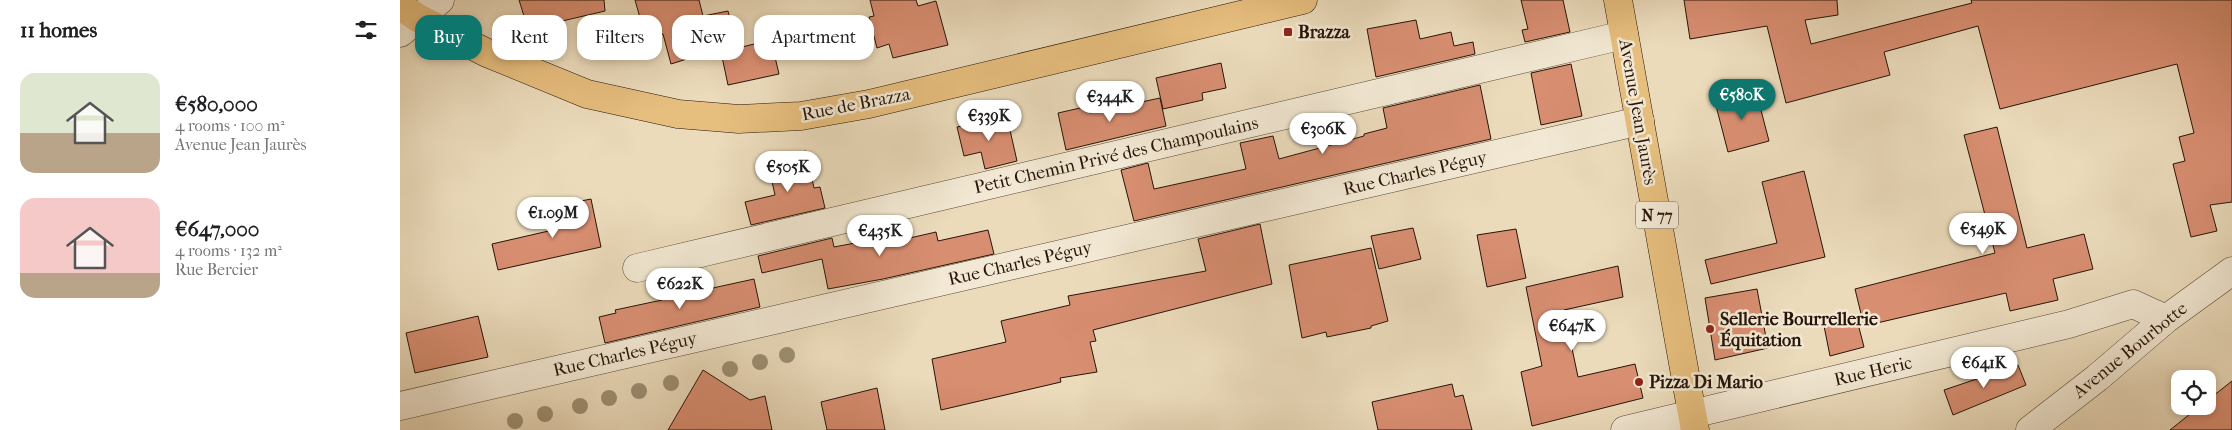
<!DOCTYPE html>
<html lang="en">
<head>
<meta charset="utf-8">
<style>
	body { margin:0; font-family:"IM FELL French Canon",serif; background:#f2f2f2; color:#202124; height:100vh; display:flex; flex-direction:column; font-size:19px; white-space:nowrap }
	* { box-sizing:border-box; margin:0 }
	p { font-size:16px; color:#757577 }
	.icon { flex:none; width:28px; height:28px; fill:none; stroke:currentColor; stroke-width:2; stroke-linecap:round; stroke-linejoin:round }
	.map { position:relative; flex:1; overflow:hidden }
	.sheet { display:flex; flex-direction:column; background:#fff; width:400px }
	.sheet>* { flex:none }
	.top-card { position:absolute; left:15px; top:15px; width:475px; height:45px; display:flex; gap:10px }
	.tools { position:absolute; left:1771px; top:370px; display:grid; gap:10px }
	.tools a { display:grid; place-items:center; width:45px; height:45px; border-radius:10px; background:#fff; box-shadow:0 2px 8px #0003; font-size:25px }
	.price { position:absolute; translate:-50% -42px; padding:0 11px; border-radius:18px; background:#fff; color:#222; font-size:16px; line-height:32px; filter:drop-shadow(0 1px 2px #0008) }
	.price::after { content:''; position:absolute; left:50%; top:30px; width:15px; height:11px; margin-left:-8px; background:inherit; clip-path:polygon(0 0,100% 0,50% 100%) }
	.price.current { background:#0f766e; color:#fff }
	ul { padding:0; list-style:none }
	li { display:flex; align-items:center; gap:15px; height:125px; padding:0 20px }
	li span { display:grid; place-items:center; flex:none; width:140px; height:100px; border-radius:15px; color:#555 }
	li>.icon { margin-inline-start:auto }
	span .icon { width:60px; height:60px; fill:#fffc; stroke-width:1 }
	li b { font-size:21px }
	h2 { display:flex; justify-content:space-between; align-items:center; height:60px; padding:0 20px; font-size:21px }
	.chip { padding:0 18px; border-radius:15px; background:#fff; box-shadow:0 2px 8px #0003; font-size:18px; line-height:45px }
	.chip.current { background:#0f766e; color:#fff }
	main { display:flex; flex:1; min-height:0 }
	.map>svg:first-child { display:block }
	.building { fill:#d88e71; stroke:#271409 }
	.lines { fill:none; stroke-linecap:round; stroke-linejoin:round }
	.minor-casing { stroke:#584636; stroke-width:29 }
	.major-casing { stroke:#271409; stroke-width:29 }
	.minor { stroke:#f2e8d3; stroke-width:28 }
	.major { stroke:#e6be7e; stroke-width:28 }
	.tree { fill:#9c8f72 }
	.poi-dot { fill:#8f2418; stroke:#f2e8d3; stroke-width:2 }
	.labels { text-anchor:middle; stroke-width:5; stroke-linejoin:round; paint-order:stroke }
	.shield { fill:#f2e8d3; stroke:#645446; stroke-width:1 }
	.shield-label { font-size:16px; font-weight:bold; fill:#271409 }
	.poi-label { font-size:18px; font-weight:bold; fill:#271409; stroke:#f2e8d3; text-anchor:start }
	.street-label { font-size:18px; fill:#271409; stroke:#f2e8d3 }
</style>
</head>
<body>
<main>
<section class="sheet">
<h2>11 homes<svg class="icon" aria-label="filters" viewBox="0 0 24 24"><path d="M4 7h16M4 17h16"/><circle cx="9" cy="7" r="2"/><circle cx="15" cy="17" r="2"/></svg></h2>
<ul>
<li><span style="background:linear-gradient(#dfe7d0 60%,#b9a48a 0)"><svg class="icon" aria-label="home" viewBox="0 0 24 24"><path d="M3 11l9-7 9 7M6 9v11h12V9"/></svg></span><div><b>€580,000</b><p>4 rooms · 100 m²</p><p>Avenue Jean Jaurès</p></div></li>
<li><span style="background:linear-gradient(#f6c9c9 75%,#b9a48a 0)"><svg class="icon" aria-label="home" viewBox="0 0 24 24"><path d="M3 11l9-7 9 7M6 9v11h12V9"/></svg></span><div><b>€647,000</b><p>4 rooms · 132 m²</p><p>Rue Bercier</p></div></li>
</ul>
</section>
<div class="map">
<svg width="1832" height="430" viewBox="0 0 1832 430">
	<rect width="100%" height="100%" fill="#ebdbbb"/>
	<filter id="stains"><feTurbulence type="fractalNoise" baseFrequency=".004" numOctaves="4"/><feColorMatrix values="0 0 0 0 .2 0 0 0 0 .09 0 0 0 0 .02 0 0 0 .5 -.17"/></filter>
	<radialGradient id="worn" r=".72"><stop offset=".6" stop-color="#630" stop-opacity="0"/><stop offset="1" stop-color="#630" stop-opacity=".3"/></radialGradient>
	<path class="building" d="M 119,0 L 204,0 L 205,11 L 128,29 Z
		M 235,0 L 299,0 L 303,16 L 328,11 L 338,47 L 310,55 L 309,52 L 271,64 L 263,34 L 246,39 Z
		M 470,0 L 516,0 L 518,6 L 536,1 L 548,45 L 493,58 L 489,44 L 477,48 L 469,17 L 474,16 Z
		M 1121,0 L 1163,0 L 1170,32 L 1125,42 L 1122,30 L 1128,29 Z
		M 1284,0 L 1437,0 L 1438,15 L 1405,20 L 1411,44 L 1572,3 L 1571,0 L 1832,0 L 1832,202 L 1810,205 L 1817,231 L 1791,237 L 1773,164 L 1785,161 L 1779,137 L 1794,133 L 1777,64 L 1600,109 L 1578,26 L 1484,52 L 1490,75 L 1386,103 L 1367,26 L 1290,39 Z
		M 1016,20 L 1020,39 L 1051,32 L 1054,46 L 1073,42 L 1075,54 L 976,77 L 967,29 Z
		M 371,40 L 379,74 L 328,85 L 321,52 Z
		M 821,63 L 826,88 L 802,93 L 803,100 L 763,109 L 756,78 Z
		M 1171,64 L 1182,116 L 1141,125 L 1131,73 Z
		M 1080,85 L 1091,139 L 734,221 L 721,170 L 748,163 L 754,189 L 846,169 L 840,143 L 873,136 L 879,159 L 964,136 L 964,134 L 987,128 L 983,108 Z
		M 1356,91 L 1369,141 L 1328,152 L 1315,102 Z
		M 760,98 L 766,126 L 666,150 L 658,113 L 689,106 L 690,113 Z
		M 607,117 L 617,161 L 585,169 L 581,152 L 564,156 L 557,127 Z
		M 1597,127 L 1627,248 L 1684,234 L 1693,269 L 1653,279 L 1658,300 L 1610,311 L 1606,293 L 1464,326 L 1455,289 L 1595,253 L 1564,135 Z
		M 406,151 L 414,188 L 420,187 L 425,208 L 351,225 L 345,202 L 375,195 L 371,177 L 385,173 L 381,156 Z
		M 1404,171 L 1425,257 L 1311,284 L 1305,260 L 1377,243 L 1362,182 Z
		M 191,199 L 201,247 L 98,270 L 92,244 L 166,227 L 161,205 Z
		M 860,224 L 872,284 L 693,330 L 696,341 L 690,342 L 697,372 L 660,378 L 661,382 L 541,410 L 532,359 L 606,342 L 601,321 L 670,305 L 668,296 L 806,271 L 798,239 Z
		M 1013,228 L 1021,259 L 979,269 L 971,236 Z
		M 1116,229 L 1126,278 L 1087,287 L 1077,235 Z
		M 588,230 L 594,254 L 483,279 L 428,289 L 422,259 L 362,273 L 358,256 L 432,238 L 434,247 L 487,237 L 488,243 L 536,232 L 538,241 Z
		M 971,248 L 988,321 L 971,326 L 971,328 L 927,337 L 926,332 L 902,338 L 889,265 Z
		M 1218,266 L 1223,297 L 1164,310 L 1178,377 L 1235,364 L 1243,398 L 1132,426 L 1121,372 L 1142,366 L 1126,287 Z
		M 354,279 L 360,307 L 205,343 L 199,317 L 216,313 L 215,310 L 262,300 L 261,296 L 298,287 L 299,291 Z
		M 1357,289 L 1368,348 L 1315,360 L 1305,298 Z
		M 78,316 L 88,357 L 15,373 L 6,333 Z
		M 1457,320 L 1464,347 L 1430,356 L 1424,326 Z
		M 1618,365 L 1626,385 L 1553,415 L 1544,390 Z
		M 303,370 L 350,400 L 365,396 L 372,430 L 268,430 Z
		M 1832,381 L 1832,430 L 1770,430 L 1800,406 L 1808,406 L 1808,400 Z
		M 1052,384 L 1055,397 L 1063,395 L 1072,430 L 978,430 L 972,402 Z
		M 477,388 L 485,430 L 427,430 L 421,402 Z"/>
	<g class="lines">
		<g class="minor-casing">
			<path id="minor" d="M 0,33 L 40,0
				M 237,268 L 1224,35
				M 0,406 L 1240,121
				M 1225,430 L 1669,324 L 1733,304 L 1766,319
				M 1630,430 L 1697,378 L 1766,319 L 1832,271"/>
		</g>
		<g class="major-casing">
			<path id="major" d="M 1218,0 L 1295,430
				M 0,6 L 18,18 L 87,53 L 187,94 L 278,114 L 339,119 L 401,116 L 469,104 L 903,0"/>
		</g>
		<use href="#minor" class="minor"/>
		<use href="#major" class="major"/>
	</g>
	<g class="tree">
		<circle cx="387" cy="355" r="8"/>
		<circle cx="360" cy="362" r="8"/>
		<circle cx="330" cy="369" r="8"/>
		<circle cx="271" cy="383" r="8"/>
		<circle cx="239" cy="391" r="8"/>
		<circle cx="209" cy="398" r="8"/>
		<circle cx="180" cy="406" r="8"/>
		<circle cx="145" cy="414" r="8"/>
		<circle cx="115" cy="421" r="8"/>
	</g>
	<g class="poi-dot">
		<rect x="883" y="27" width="10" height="10" rx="2.5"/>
		<circle cx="1310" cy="329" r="5"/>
		<circle cx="1239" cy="382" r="5"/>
	</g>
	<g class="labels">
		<rect class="shield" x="1236" y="201.5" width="42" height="27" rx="4"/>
		<g class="shield-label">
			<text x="1257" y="221">N 77</text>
		</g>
		<g class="poi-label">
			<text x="898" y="38">Brazza</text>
			<text x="1320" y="325">Sellerie Bourrellerie<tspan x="1320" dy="21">Équitation</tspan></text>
			<text x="1249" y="388">Pizza Di Mario</text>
		</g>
		<g class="street-label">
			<text transform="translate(456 104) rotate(-11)" y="6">Rue de Brazza</text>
			<text transform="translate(1238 112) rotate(80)" y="6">Avenue Jean Jaurès</text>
			<text transform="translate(716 155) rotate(-13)" y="6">Petit Chemin Privé des Champoulains</text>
			<text transform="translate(1015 173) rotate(-13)" y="6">Rue Charles Péguy</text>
			<text transform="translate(620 263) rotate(-13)" y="6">Rue Charles Péguy</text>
			<text transform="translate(1730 350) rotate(-39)" y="6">Avenue Bourbotte</text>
			<text transform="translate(225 354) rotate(-13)" y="6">Rue Charles Péguy</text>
			<text transform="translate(1473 371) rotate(-13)" y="6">Rue Heric</text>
		</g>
	</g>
	<rect width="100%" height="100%" filter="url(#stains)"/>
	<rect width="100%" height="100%" fill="url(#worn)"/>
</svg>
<div class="tools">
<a><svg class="icon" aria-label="locate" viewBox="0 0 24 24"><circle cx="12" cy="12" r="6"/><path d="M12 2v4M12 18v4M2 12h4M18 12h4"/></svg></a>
</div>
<b class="price current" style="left:1342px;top:121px">€580K</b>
<b class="price" style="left:710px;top:123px">€344K</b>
<b class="price" style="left:589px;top:142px">€339K</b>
<b class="price" style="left:923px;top:155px">€306K</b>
<b class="price" style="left:388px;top:193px">€505K</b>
<b class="price" style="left:153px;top:239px">€1.09M</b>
<b class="price" style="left:1583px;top:255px">€549K</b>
<b class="price" style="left:480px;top:257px">€435K</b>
<b class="price" style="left:280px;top:310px">€622K</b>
<b class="price" style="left:1172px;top:352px">€647K</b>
<b class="price" style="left:1584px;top:389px">€641K</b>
<div class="top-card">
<a class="chip current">Buy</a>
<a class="chip">Rent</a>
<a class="chip">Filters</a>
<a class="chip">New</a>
<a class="chip">Apartment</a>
</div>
</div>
</main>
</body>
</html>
